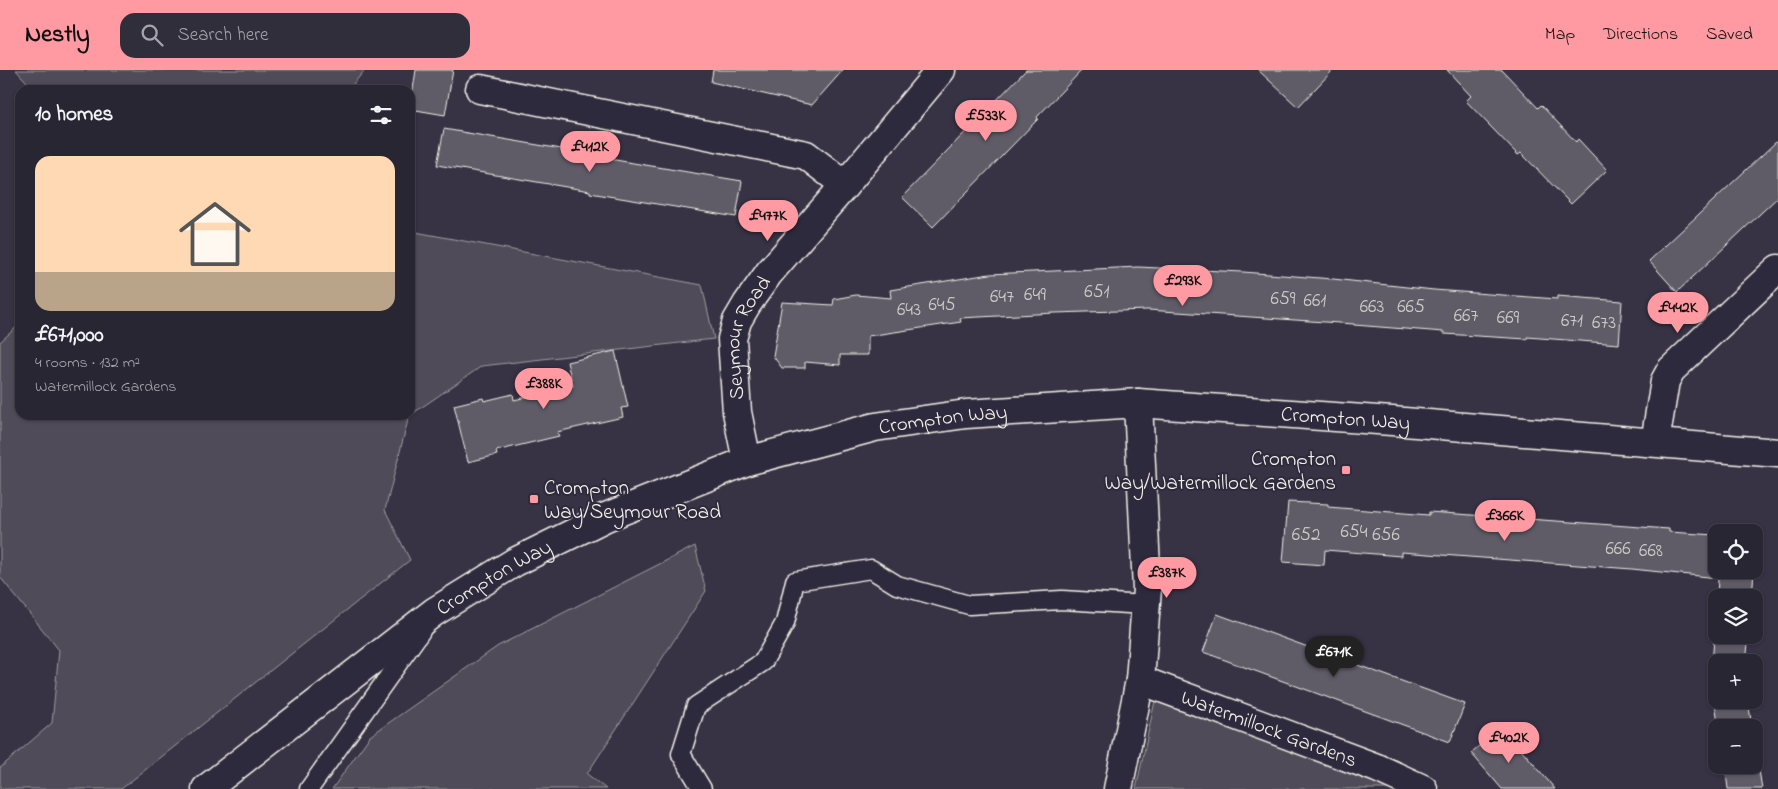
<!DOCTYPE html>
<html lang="en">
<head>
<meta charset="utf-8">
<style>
	body { margin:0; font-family:"Indie Flower",sans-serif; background:#312e3b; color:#f1f3f6; height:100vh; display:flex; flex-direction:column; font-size:19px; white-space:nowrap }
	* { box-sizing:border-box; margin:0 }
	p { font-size:16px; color:#a5a5ac }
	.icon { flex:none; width:28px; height:28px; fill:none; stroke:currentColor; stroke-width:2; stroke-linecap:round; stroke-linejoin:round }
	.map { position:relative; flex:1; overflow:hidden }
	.details { position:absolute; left:15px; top:15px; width:400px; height:335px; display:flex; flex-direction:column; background:#292633; border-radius:15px; box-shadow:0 1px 4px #0004,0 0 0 1px #45434e }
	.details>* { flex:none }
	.buttons { position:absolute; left:1708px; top:454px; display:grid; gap:10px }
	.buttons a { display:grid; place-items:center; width:55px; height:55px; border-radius:10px; background:#292633; box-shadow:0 1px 4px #0004,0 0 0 1px #45434e; font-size:25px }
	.price { position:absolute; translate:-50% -42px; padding:0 11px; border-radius:18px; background:#ff9aa2; color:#111; font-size:16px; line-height:32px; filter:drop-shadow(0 1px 2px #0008) }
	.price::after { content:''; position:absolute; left:50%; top:30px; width:15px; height:11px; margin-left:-8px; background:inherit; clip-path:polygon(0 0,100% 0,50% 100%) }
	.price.active { background:#222; color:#fff }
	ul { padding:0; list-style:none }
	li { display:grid; align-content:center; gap:10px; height:265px; padding:0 20px }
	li+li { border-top:1px solid #45434e }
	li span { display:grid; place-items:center; height:155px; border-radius:15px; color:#555 }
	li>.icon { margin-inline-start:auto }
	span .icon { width:90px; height:90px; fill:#fffc; stroke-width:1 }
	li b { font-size:21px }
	h2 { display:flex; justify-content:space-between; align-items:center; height:60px; padding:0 20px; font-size:21px }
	header { display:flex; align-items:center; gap:30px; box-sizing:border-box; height:70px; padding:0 25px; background:#ff9aa2; color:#111 }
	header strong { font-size:24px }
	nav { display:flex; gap:28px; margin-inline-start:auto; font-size:18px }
	.search { width:350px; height:45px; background:#312e3b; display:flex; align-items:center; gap:12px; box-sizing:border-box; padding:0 18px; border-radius:15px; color:#a5a5ac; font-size:19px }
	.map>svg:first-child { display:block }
	.green { fill:#504b59; stroke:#a29ea0 }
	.building { fill:#5f5c67; stroke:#f4f1e8 }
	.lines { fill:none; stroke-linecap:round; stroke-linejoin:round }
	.lane-casing { stroke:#f4f1e8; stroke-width:21 }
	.street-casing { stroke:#f4f1e8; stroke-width:31 }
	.highway-casing { stroke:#f4f1e8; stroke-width:31 }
	.lane { stroke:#2f2a3d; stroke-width:18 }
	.street { stroke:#2f2a3d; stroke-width:28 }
	.highway { stroke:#2f2a3d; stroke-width:28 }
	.poi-dot { fill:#ff9aa2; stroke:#2f2a3d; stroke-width:2 }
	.labels { text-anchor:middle; stroke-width:4; stroke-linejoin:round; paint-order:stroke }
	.number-label { font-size:19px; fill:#cfccc8 }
	.street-label { font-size:21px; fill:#f4f1e8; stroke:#2f2a3d }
	.poi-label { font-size:21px; fill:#f4f1e8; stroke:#2f2a3d; text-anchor:end }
</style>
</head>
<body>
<header>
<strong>Nestly</strong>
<div class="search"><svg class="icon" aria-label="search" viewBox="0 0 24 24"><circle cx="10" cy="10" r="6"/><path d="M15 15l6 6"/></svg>Search here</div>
<nav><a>Map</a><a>Directions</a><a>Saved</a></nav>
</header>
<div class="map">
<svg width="1778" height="719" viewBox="0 0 1778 719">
	<rect width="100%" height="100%" fill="#373244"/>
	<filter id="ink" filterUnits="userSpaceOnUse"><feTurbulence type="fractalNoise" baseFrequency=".02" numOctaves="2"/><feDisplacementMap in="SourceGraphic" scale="10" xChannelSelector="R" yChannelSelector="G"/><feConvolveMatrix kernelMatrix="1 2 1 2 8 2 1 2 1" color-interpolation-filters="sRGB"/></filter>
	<g filter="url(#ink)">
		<path class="green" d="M 16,0 L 365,0 L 348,20 L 34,20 Z
			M 410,161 L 702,215 L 714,269 L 482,296 L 409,346 L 385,440 L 410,490 L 121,719 L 0,719 L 0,698 L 52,653 L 59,580 L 0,507 L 0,272 L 20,254 L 20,345 L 410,345 Z
			M 695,476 L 706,521 L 587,704 L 606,719 L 332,719 L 370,666 L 498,576 Z
			M 1155,631 L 1385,715 L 1391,719 L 1136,719 Z"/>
		<path class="building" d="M 416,0 L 453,0 L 445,45 L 410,39 Z
			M 713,0 L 843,0 L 812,35 L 711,12 Z
			M 1026,0 L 1082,0 L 1037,47 L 1038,49 L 933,157 L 902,127 Z
			M 1258,0 L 1333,0 L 1298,37 Z
			M 1447,0 L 1502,0 L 1538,38 L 1541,35 L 1576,72 L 1578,69 L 1607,100 L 1571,134 L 1521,83 L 1518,85 L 1466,31 L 1471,26 Z
			M 444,59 L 585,83 L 585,85 L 742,111 L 736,147 L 590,123 L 590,121 L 437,95 Z
			M 1778,70 L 1778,127 L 1677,222 L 1649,191 Z
			M 1138,197 L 1243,202 L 1333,209 L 1434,220 L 1557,229 L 1557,226 L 1622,231 L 1619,274 L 1527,267 L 1527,269 L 1444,264 L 1444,262 L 1354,255 L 1354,254 L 1148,240 L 1055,243 L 960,248 L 961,252 L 868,266 L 868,285 L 840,285 L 840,295 L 805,292 L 805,298 L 782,298 L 773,286 L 782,232 L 833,235 L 834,229 L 856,225 L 891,228 L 890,220 L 990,204 Z
			M 615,281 L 628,337 L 621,338 L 623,347 L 557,362 L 559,366 L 496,381 L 497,385 L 468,392 L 454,335 L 483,328 L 484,331 L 513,324 L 514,330 L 573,316 L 567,292 Z
			M 1288,432 L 1328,434 L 1328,437 L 1429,445 L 1429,442 L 1669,459 L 1669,462 L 1716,465 L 1716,500 L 1754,500 L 1752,528 L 1717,528 L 1718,508 L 1632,499 L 1401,482 L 1401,486 L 1325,480 L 1324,495 L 1283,492 Z
			M 1716,540 L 1716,565 L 1749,565 L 1746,592 L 1716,592 L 1716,630 L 1748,630 L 1752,658 L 1719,658 L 1711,609 Z
			M 1217,544 L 1465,634 L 1450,672 L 1203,582 Z
			M 1501,656 L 1527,686 L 1555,719 L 1502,719 L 1471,683 Z
			M 1754,668 L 1762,719 L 1728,719 L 1725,695 L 1754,695 Z"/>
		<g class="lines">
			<g class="lane-casing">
				<path id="lane" d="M 309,719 L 421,561
					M 702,719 L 681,684 L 696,636 L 763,592 L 785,553 L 795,511 L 871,499 L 897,515 L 969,535 L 1062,530 L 1145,535"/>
			</g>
			<g class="street-casing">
				<g id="street">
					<path d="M 480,19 L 806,85 L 845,115"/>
					<path d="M 1655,372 L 1665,311 L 1671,300 L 1778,199"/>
					<path id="s1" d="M 747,391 L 737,342 L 732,269 L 737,251 L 747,234 L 769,203 L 845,115 L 941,0"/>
					<path id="s2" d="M 1140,610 L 1377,698 L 1423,719"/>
					<path d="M 1118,719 L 1140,610 L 1147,519 L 1138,333"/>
				</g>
			</g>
			<g class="highway-casing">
				<g id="highway">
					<path id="s3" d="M 206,719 L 434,542 L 515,492 L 606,447 L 747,391 L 875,357 L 966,344 L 1138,333 L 1392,351 L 1778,383"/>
				</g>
			</g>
			<use href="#lane" class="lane"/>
			<use href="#street" class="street"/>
			<use href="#highway" class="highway"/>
		</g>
	</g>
	<g class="poi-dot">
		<rect x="1341" y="395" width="10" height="10" rx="2.5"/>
		<rect x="529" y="424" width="10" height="10" rx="2.5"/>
	</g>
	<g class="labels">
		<g class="number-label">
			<text x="1097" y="227">651</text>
			<text x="1035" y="230">649</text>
			<text x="1002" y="232">647</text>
			<text x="1283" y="234">659</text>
			<text x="1315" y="236">661</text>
			<text x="942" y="240">645</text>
			<text x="1372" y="242">663</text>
			<text x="1411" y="242">665</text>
			<text x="909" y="245">643</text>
			<text x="1466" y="251">667</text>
			<text x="1508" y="253">669</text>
			<text x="1572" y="256">671</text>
			<text x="1604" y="258">673</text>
			<text x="1354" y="467">654</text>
			<text x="1306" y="470">652</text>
			<text x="1386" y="470">656</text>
			<text x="1618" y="484">666</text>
			<text x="1651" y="486">668</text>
		</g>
		<g class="street-label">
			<text dy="7" stroke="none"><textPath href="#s1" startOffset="128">Seymour Road</textPath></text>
			<text dy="7" stroke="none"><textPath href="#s3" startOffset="1242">Crompton Way</textPath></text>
			<text dy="7" stroke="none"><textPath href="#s3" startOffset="838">Crompton Way</textPath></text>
			<text dy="7" stroke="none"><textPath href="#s3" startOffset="358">Crompton Way</textPath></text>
			<text dy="7" stroke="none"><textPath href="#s2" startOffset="138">Watermillock Gardens</textPath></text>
		</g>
		<g class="poi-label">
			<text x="1336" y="395">Crompton<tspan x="1336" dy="24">Way/Watermillock Gardens</tspan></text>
			<text x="544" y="424" text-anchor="start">Crompton<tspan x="544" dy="24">Way/Seymour Road</tspan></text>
		</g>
	</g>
</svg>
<div class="buttons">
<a><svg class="icon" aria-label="locate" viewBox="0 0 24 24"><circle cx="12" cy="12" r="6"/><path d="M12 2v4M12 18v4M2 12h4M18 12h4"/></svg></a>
<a><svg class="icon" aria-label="layers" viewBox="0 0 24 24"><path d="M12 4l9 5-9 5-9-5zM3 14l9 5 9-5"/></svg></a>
<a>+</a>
<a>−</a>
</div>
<b class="price" style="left:986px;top:72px">£533K</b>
<b class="price" style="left:590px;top:103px">£412K</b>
<b class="price" style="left:768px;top:172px">£477K</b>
<b class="price" style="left:1183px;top:237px">£293K</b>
<b class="price" style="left:1678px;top:264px">£442K</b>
<b class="price" style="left:544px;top:340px">£388K</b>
<b class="price" style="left:1505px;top:472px">£366K</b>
<b class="price" style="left:1167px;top:529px">£387K</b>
<b class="price active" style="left:1334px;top:608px">£671K</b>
<b class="price" style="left:1509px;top:694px">£402K</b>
<section class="details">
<h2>10 homes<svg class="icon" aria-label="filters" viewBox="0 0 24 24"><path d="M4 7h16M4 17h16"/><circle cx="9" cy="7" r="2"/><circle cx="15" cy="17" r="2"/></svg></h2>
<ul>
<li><span style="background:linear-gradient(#ffd9b3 75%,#b9a48a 0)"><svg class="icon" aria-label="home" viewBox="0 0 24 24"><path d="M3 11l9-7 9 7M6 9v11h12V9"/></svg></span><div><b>£671,000</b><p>4 rooms · 132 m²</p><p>Watermillock Gardens</p></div></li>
</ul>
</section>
</div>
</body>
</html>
